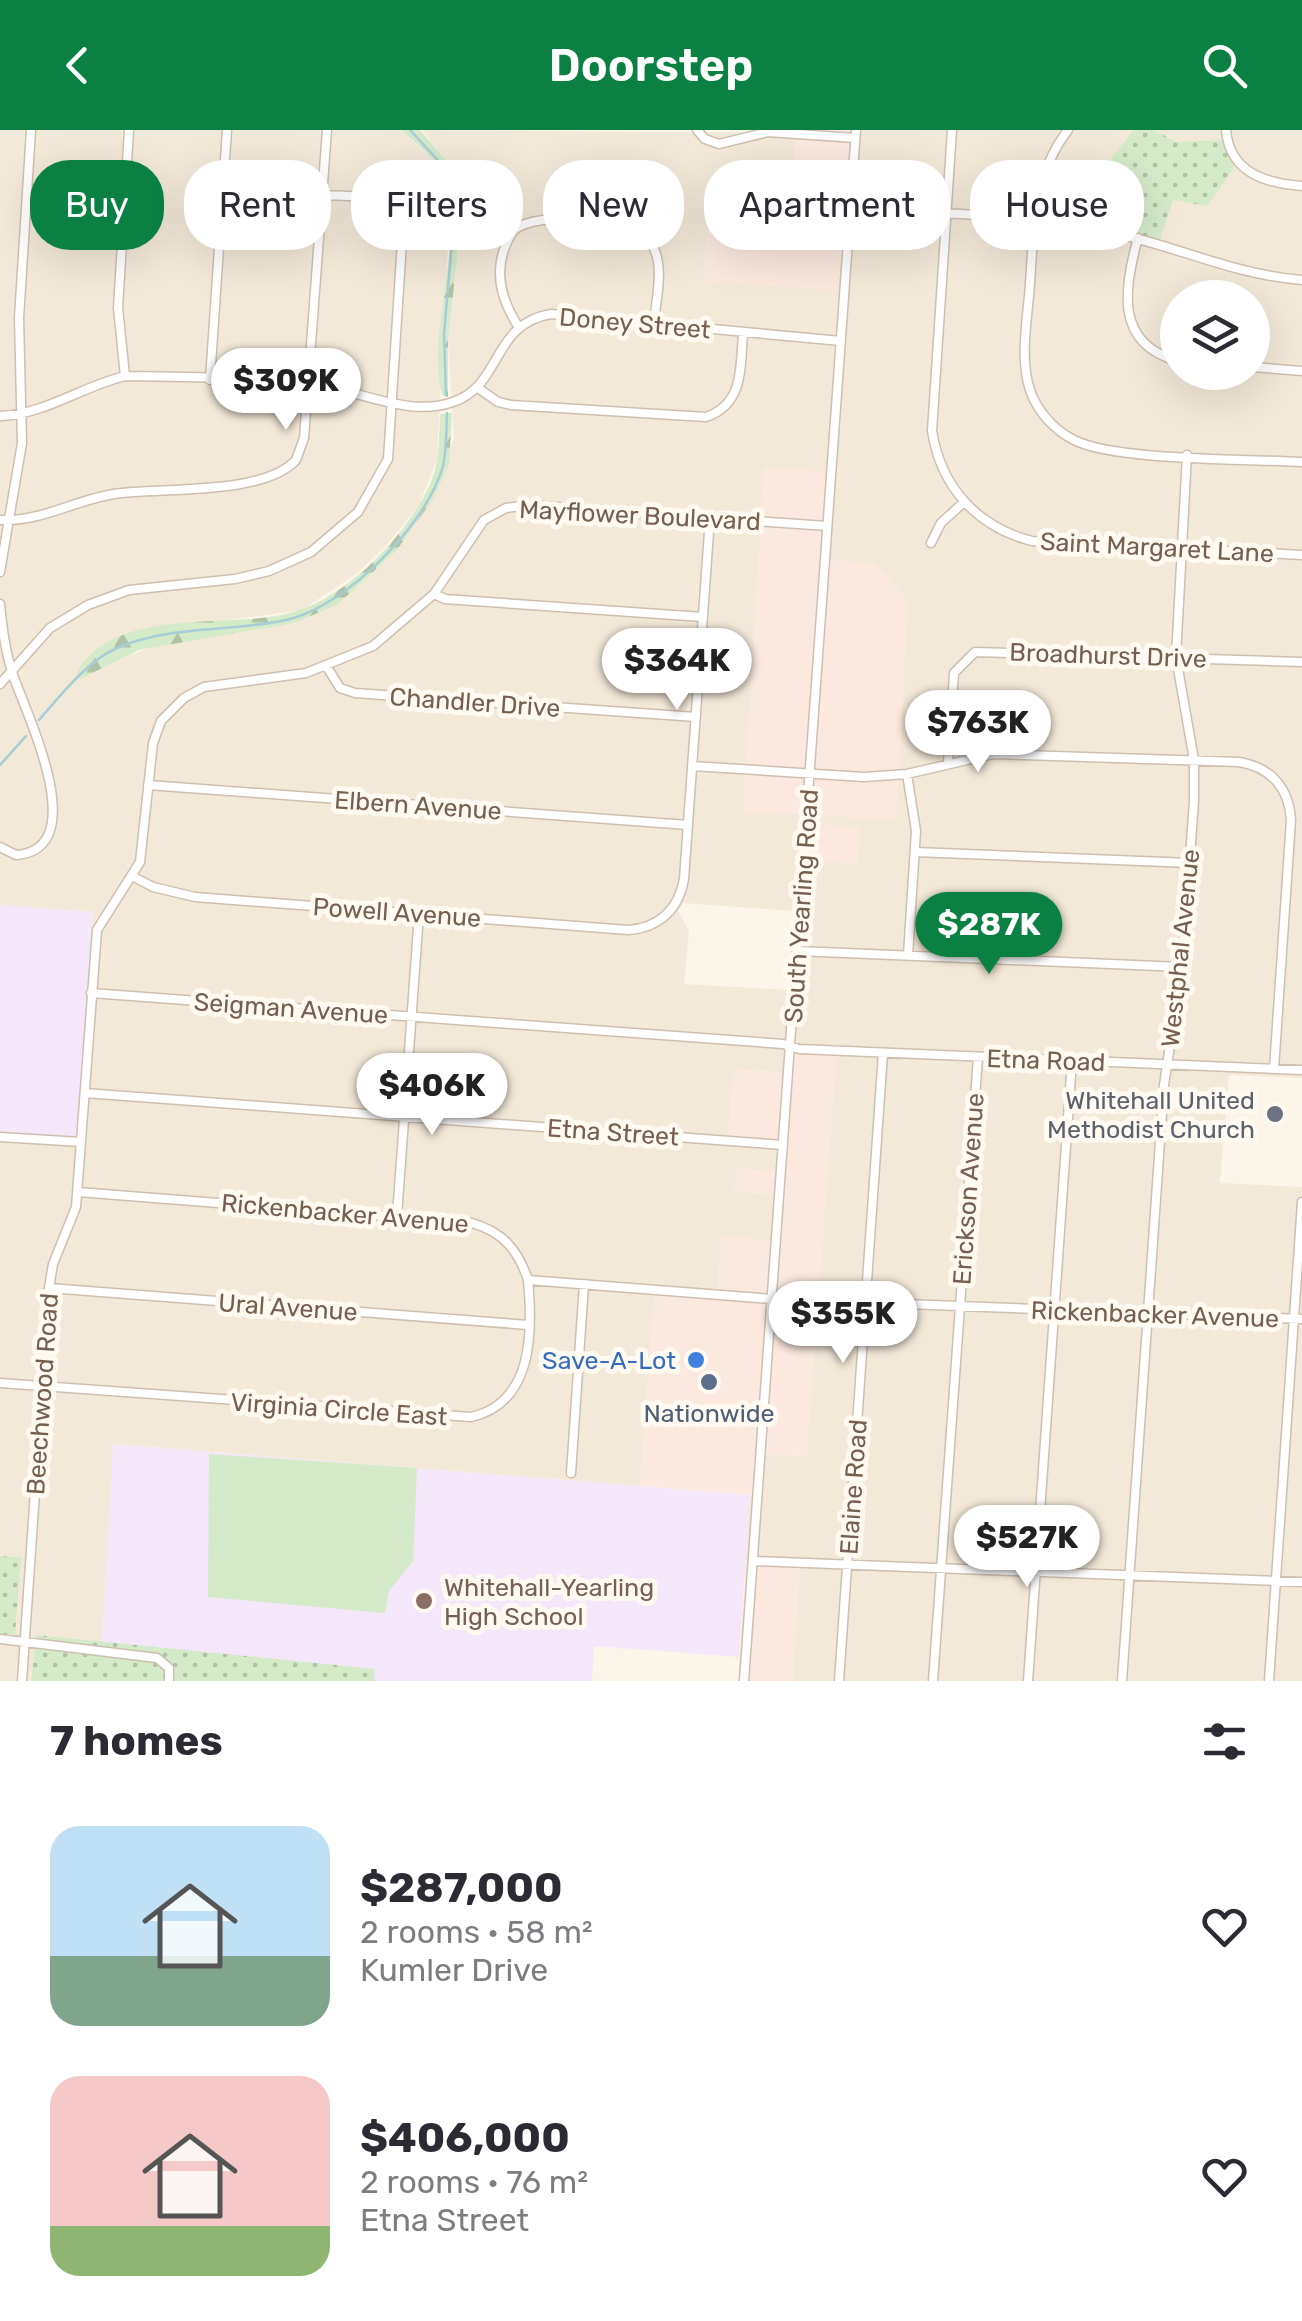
<!DOCTYPE html>
<html lang="en">
<head>
<meta charset="utf-8">
<style>
	body { margin:0; font-family:Rubik,sans-serif; background:#f7f7f7; color:#2b2b33; height:100vh; display:flex; flex-direction:column; font-size:38px; white-space:nowrap }
	* { box-sizing:border-box; margin:0 }
	p { font-size:32px; color:#7c7c81 }
	.icon { flex:none; width:55px; height:55px; fill:none; stroke:currentColor; stroke-width:2; stroke-linecap:round; stroke-linejoin:round }
	.map { position:relative; height:1551px; overflow:hidden }
	.side { display:flex; flex-direction:column; background:#fff; flex:1 }
	.side>* { flex:none }
	.banner { position:absolute; left:30px; top:30px; width:1242px; height:90px; display:flex; gap:20px }
	.controls { position:absolute; left:1160px; top:150px; display:grid; gap:20px }
	.controls a { display:grid; place-items:center; width:110px; height:110px; border-radius:50%; background:#fff; box-shadow:0 10px 40px #0002; font-size:50px }
	.price { position:absolute; translate:-50% -85px; padding:0 22px; border-radius:35px; background:#fff; color:#222; font-size:32px; line-height:65px; filter:drop-shadow(0 2px 5px #0008) }
	.price::after { content:''; position:absolute; left:50%; top:60px; width:30px; height:22px; margin-left:-15px; background:inherit; clip-path:polygon(0 0,100% 0,50% 100%) }
	.price.on { background:#0b8043; color:#fff }
	ul { padding:0; list-style:none }
	li { display:flex; align-items:center; gap:30px; height:250px; padding:0 50px }
	li span { display:grid; place-items:center; flex:none; width:280px; height:200px; border-radius:30px; color:#555 }
	li>.icon { margin-inline-start:auto }
	span .icon { width:120px; height:120px; fill:#fffc; stroke-width:1 }
	li b { font-size:42px }
	h2 { display:flex; justify-content:space-between; align-items:center; height:120px; padding:0 50px; font-size:42px }
	.chip { padding:0 35px; border-radius:40px; background:#fff; box-shadow:0 10px 40px #0002; font-size:35px; line-height:90px }
	.chip.on { background:#0b8043; color:#fff }
	header { display:flex; justify-content:space-between; align-items:center; height:130px; padding:0 50px; background:#0b8043; color:#fff; font-size:45px; font-weight:600 }
	.map>svg:first-child { display:block }
	.residential { fill:#f3e9d9; fill-rule:evenodd }
	.commercial { fill:#fbe9df }
	.education { fill:#f3e7f9 }
	.grass { fill:url(#grass-dots) }
	.forest { fill:url(#forest-firs) }
	.garden { fill:#d4eac9 }
	.lines { fill:none; stroke-linecap:round; stroke-linejoin:round }
	.stream { stroke:#a6ccd7; stroke-width:2.5 }
	.minor-casing { stroke:#cebfb0; stroke-width:11 }
	.minor { stroke:#fff; stroke-width:8 }
	.worship-dot { fill:#6b7280; stroke:#fefaf1; stroke-width:4 }
	.shop-dot { fill:#3f7fe0; stroke:#fefaf1; stroke-width:4 }
	.service-dot { fill:#5c6f8a; stroke:#fefaf1; stroke-width:4 }
	.education-dot { fill:#8d6e63; stroke:#fefaf1; stroke-width:4 }
	.labels { text-anchor:middle; stroke-width:10; stroke-linejoin:round; paint-order:stroke }
	.street-label { font-size:25px; fill:#765f4e; stroke:#fefaf1 }
	.worship-label { font-size:25px; fill:#5b616d; stroke:#fefaf1; text-anchor:end }
	.shop-label { font-size:25px; fill:#366cbe; stroke:#fefaf1; text-anchor:end }
	.service-label { font-size:25px; fill:#4e5e75; stroke:#fefaf1 }
	.education-label { font-size:25px; fill:#785e54; stroke:#fefaf1; text-anchor:start }
</style>
</head>
<body>
<header><svg class="icon" aria-label="back" viewBox="0 0 24 24"><path d="M15 5l-7 7 7 7"/></svg>Doorstep<svg class="icon" aria-label="search" viewBox="0 0 24 24"><circle cx="10" cy="10" r="6"/><path d="M15 15l6 6"/></svg></header>
<div class="map">
<svg width="1302" height="1551" viewBox="0 0 1302 1551">
	<defs>
		<pattern id="grass-dots" width="8" height="8" patternUnits="userSpaceOnUse" patternTransform="scale(2.5)"><rect width="8" height="8" fill="#d4eac9"/><path d="M2 2h.1M6 6h.1" fill="none" stroke="#b1c1a5" stroke-width="1.8" stroke-linecap="round"/></pattern>
		<pattern id="forest-firs" width="22" height="20" patternUnits="userSpaceOnUse" patternTransform="scale(2.5)"><rect width="22" height="20" fill="#d4eac9"/><path d="M5 1l3.5 6h-7zM16 11l3.5 6h-7z" fill="#b1c1a5"/></pattern>
	</defs>
	<rect width="100%" height="100%" fill="#fcf6ea"/>
	<path class="residential" d="M 0,0 L 401,0 L 434,31 L 450,72 L 437,329 L 419,375 L 385,417 L 355,445 L 302,480 L 121,505 L 84,531 L 106,534 L 166,512 L 294,493 L 337,475 L 396,421 L 454,310 L 448,212 L 463,72 L 447,31 L 422,0 L 796,3 L 792,57 L 703,150 L 856,0 L 1133,0 L 1097,49 L 1127,56 L 1160,110 L 1173,70 L 1222,10 L 1175,13 L 1154,0 L 1302,0 L 1302,948 L 1229,945 L 1220,1053 L 1302,1057 L 1302,1551 L 792,1551 L 800,1433 L 746,1430 L 750,1365 L 757,1364 L 761,1324 L 807,1326 L 789,943 L 734,939 L 728,1009 L 783,1013 L 781,1042 L 737,1039 L 735,1061 L 774,1064 L 771,1111 L 717,1163 L 655,1160 L 640,1356 L 114,1314 L 102,1512 L 36,1505 L 31,1551 L 0,1551 L 0,1504 L 11,1505 L 20,1427 L 0,1426 L 0,1001 L 77,1007 L 93,782 L 0,775 ZM 1178,168 L 1252,168 L 1252,242 L 1178,242 ZM 683,773 L 793,781 L 788,860 L 684,854 L 689,801 L 678,781 Z"/>
	<path class="commercial" d="M 765,0 L 856,0 L 844,161 L 703,151 L 710,51 L 791,57 L 796,3 Z
		M 764,338 L 831,342 L 825,430 L 874,433 L 908,470 L 896,690 L 743,682 Z
		M 806,694 L 860,697 L 858,733 L 804,731 Z
		M 791,919 L 837,922 L 807,1326 L 761,1324 L 757,1365 L 640,1356 L 655,1159 L 717,1163 L 721,1107 L 771,1110 L 774,1064 L 734,1061 L 737,1039 L 781,1042 L 783,1013 L 728,1009 L 734,939 L 789,943 Z
		M 746,1430 L 800,1432 L 792,1551 L 738,1551 Z"/>
	<path class="education" d="M 0,775 L 93,782 L 78,1007 L 0,1001 Z
		M 113,1314 L 750,1365 L 739,1527 L 594,1516 L 592,1551 L 374,1551 L 374,1539 L 102,1512 Z"/>
	<path class="grass" d="M 1133,0 L 1154,0 L 1176,12 L 1222,10 L 1234,38 L 1207,76 L 1173,70 L 1160,110 L 1119,98 L 1127,57 L 1096,49 Z
		M 0,1426 L 21,1427 L 15,1504 L 0,1504 Z
		M 36,1505 L 375,1539 L 374,1551 L 31,1551 Z"/>
	<path class="forest" d="M 401,0 L 420,0 L 447,31 L 463,72 L 448,212 L 448,267 L 442,265 C 424,196 475,90 435,33 C 427,21 412,10 401,0 Z
		M 452,283 L 449,335 L 431,372 L 396,421 L 337,475 L 294,493 L 139,520 L 80,549 L 77,541 C 119,476 221,499 286,484 C 345,471 407,406 431,352 C 440,331 439,306 440,284 Z"/>
	<path class="garden" d="M 209,1324 L 417,1338 L 413,1431 L 389,1461 L 385,1483 L 208,1467 Z"/>
	<g class="lines">
		<path class="stream" d="M 410,0 L 446,39 L 456,66 L 444,204 L 446,265
			M 39,590 C 60,566 87,531 117,518 C 172,494 233,503 290,489 C 348,474 427,394 443,336 C 447,319 446,301 447,283
			M 0,635 L 26,606"/>
		<g class="minor-casing">
			<path id="minor" d="M 697,0 L 705,9 L 719,14 L 768,2 L 855,8
				M 952,0 L 932,301 C 941,357 977,397 1032,411 L 1302,425
				M 1068,0 C 1033,45 1034,98 1030,153 C 1028,187 1019,227 1030,260 C 1037,281 1054,300 1074,310 C 1115,331 1250,329 1302,332
				M 1226,0 C 1230,43 1265,53 1302,56
				M 850,79 C 935,83 1027,84 1110,102 C 1177,116 1231,144 1302,150
				M 1138,108 C 1124,157 1114,214 1178,231
				M 518,196 C 498,165 492,132 514,100 C 537,80 636,87 652,115 C 665,136 656,169 654,192
				M 1252,237 L 1302,241
				M 125,246 L 118,178 L 129,0
				M 210,250 L 227,0
				M 478,258 L 498,272 L 511,275 L 706,287 C 744,274 740,238 743,204
				M 0,286 C 43,285 83,256 125,246 C 190,247 260,247 325,257 C 366,263 411,287 453,272 C 503,255 491,194 551,184 L 841,211
				M 0,390 C 41,392 75,370 114,364 C 161,357 263,366 296,330 L 304,308 L 327,0
				M 931,413 L 941,393 L 964,372
				M 0,442 L 22,313 L 19,188 L 31,0
				M 434,464 L 445,469 L 703,487
				M 0,474 C 2,497 5,520 12,542 C 24,580 95,719 16,725 L 0,717
				M 327,537 L 340,558 L 355,563 L 696,587
				M 0,554 L 50,498 L 88,475 L 129,460 L 235,449 L 269,441 L 311,422 L 358,382 L 388,329 L 403,96 C 390,62 353,67 322,65
				M 948,633 L 954,543 L 975,522 L 1302,532
				M 692,636 L 864,647 L 907,644 L 993,624 L 1239,632 C 1271,637 1289,658 1291,690 L 1274,939
				M 907,644 L 916,701 L 908,825
				M 148,655 L 688,695
				M 915,722 L 1190,733
				M 132,746 L 153,757 L 195,767 L 628,800 C 659,798 679,779 684,749 L 710,388
				M 797,821 L 1182,837
				M 91,863 L 783,914 L 799,919 L 1302,940
				M 85,963 L 783,1015
				M 0,1007 L 81,1012
				M 78,1062 L 472,1093 C 503,1102 518,1120 528,1150 L 772,1169 L 1302,1189
				M 397,1086 L 419,784
				M 49,1158 L 528,1195
				M 0,1253 L 471,1287 C 533,1273 533,1203 528,1150
				M 571,1343 L 584,1154
				M 753,1431 L 1302,1452
				M 0,1509 L 157,1528 L 169,1538 L 169,1551
				M 22,1551 L 49,1158 L 53,1134 L 76,1077 L 97,800 L 140,732 L 153,613 L 161,591 L 184,568 L 204,557 L 306,543 L 373,516 L 434,464 L 484,390 L 506,378 L 528,375 L 827,396
				M 744,1551 L 856,0
				M 839,1551 L 883,923
				M 933,1551 L 978,927
				M 1028,1551 L 1072,931
				M 1122,1551 L 1164,955 L 1182,837 L 1194,671 L 1194,630 L 1176,527 L 1187,325
				M 1269,1551 L 1302,1072"/>
		</g>
		<use href="#minor" class="minor"/>
	</g>
	<circle class="worship-dot" cx="1275" cy="984" r="10"/>
	<circle class="shop-dot" cx="696" cy="1230" r="10"/>
	<circle class="service-dot" cx="709" cy="1252" r="10"/>
	<circle class="education-dot" cx="424" cy="1471" r="10"/>
	<g class="labels">
		<g class="street-label">
			<text transform="translate(635 193) rotate(5)" y="9">Doney Street</text>
			<text transform="translate(640 385) rotate(3)" y="9">Mayflower Boulevard</text>
			<text transform="translate(1157 417) rotate(3)" y="9">Saint Margaret Lane</text>
			<text transform="translate(1108 525) rotate(2)" y="9">Broadhurst Drive</text>
			<text transform="translate(475 572) rotate(4)" y="9">Chandler Drive</text>
			<text transform="translate(418 675) rotate(4)" y="9">Elbern Avenue</text>
			<text transform="translate(801 776) rotate(-86)" y="9">South Yearling Road</text>
			<text transform="translate(397 782) rotate(4)" y="9">Powell Avenue</text>
			<text transform="translate(1180 818) rotate(-84)" y="9">Westphal Avenue</text>
			<text transform="translate(291 878) rotate(4)" y="9">Seigman Avenue</text>
			<text transform="translate(1046 930) rotate(2)" y="9">Etna Road</text>
			<text transform="translate(613 1002) rotate(4)" y="9">Etna Street</text>
			<text transform="translate(968 1059) rotate(-86)" y="9">Erickson Avenue</text>
			<text transform="translate(345 1083) rotate(5)" y="9">Rickenbacker Avenue</text>
			<text transform="translate(288 1177) rotate(4)" y="9">Ural Avenue</text>
			<text transform="translate(1155 1184) rotate(2)" y="9">Rickenbacker Avenue</text>
			<text transform="translate(42 1264) rotate(-86)" y="9">Beechwood Road</text>
			<text transform="translate(339 1279) rotate(4)" y="9">Virginia Circle East</text>
			<text transform="translate(853 1357) rotate(-86)" y="9">Elaine Road</text>
		</g>
		<g class="worship-label">
			<text x="1255" y="979">Whitehall United<tspan x="1255" dy="29">Methodist Church</tspan></text>
		</g>
		<g class="shop-label">
			<text x="676" y="1239">Save-A-Lot</text>
		</g>
		<g class="service-label">
			<text x="709" y="1292">Nationwide</text>
		</g>
		<g class="education-label">
			<text x="444" y="1466">Whitehall-Yearling<tspan x="444" dy="29">High School</tspan></text>
		</g>
	</g>
</svg>
<div class="controls">
<a><svg class="icon" aria-label="layers" viewBox="0 0 24 24"><path d="M12 4l9 5-9 5-9-5zM3 14l9 5 9-5"/></svg></a>
</div>
<b class="price" style="left:286px;top:303px">$309K</b>
<b class="price" style="left:677px;top:583px">$364K</b>
<b class="price" style="left:978px;top:645px">$763K</b>
<b class="price on" style="left:989px;top:847px">$287K</b>
<b class="price" style="left:432px;top:1008px">$406K</b>
<b class="price" style="left:843px;top:1236px">$355K</b>
<b class="price" style="left:1027px;top:1460px">$527K</b>
<div class="banner">
<a class="chip on">Buy</a>
<a class="chip">Rent</a>
<a class="chip">Filters</a>
<a class="chip">New</a>
<a class="chip">Apartment</a>
<a class="chip">House</a>
</div>
</div>
<section class="side">
<h2>7 homes<svg class="icon" aria-label="filters" viewBox="0 0 24 24"><path d="M4 7h16M4 17h16"/><circle cx="9" cy="7" r="2"/><circle cx="15" cy="17" r="2"/></svg></h2>
<ul>
<li><span style="background:linear-gradient(#bfe0f5 65%,#7fa58c 0)"><svg class="icon" aria-label="home" viewBox="0 0 24 24"><path d="M3 11l9-7 9 7M6 9v11h12V9"/></svg></span><div><b>$287,000</b><p>2 rooms · 58 m²</p><p>Kumler Drive</p></div><svg class="icon" aria-label="heart" viewBox="0 0 24 24"><path d="M12 20l-8-8c-3-5 5-10 8-4 3-6 11-1 8 4z"/></svg></li>
<li><span style="background:linear-gradient(#f6c9c9 75%,#8fb573 0)"><svg class="icon" aria-label="home" viewBox="0 0 24 24"><path d="M3 11l9-7 9 7M6 9v11h12V9"/></svg></span><div><b>$406,000</b><p>2 rooms · 76 m²</p><p>Etna Street</p></div><svg class="icon" aria-label="heart" viewBox="0 0 24 24"><path d="M12 20l-8-8c-3-5 5-10 8-4 3-6 11-1 8 4z"/></svg></li>
</ul>
</section>
</body>
</html>
